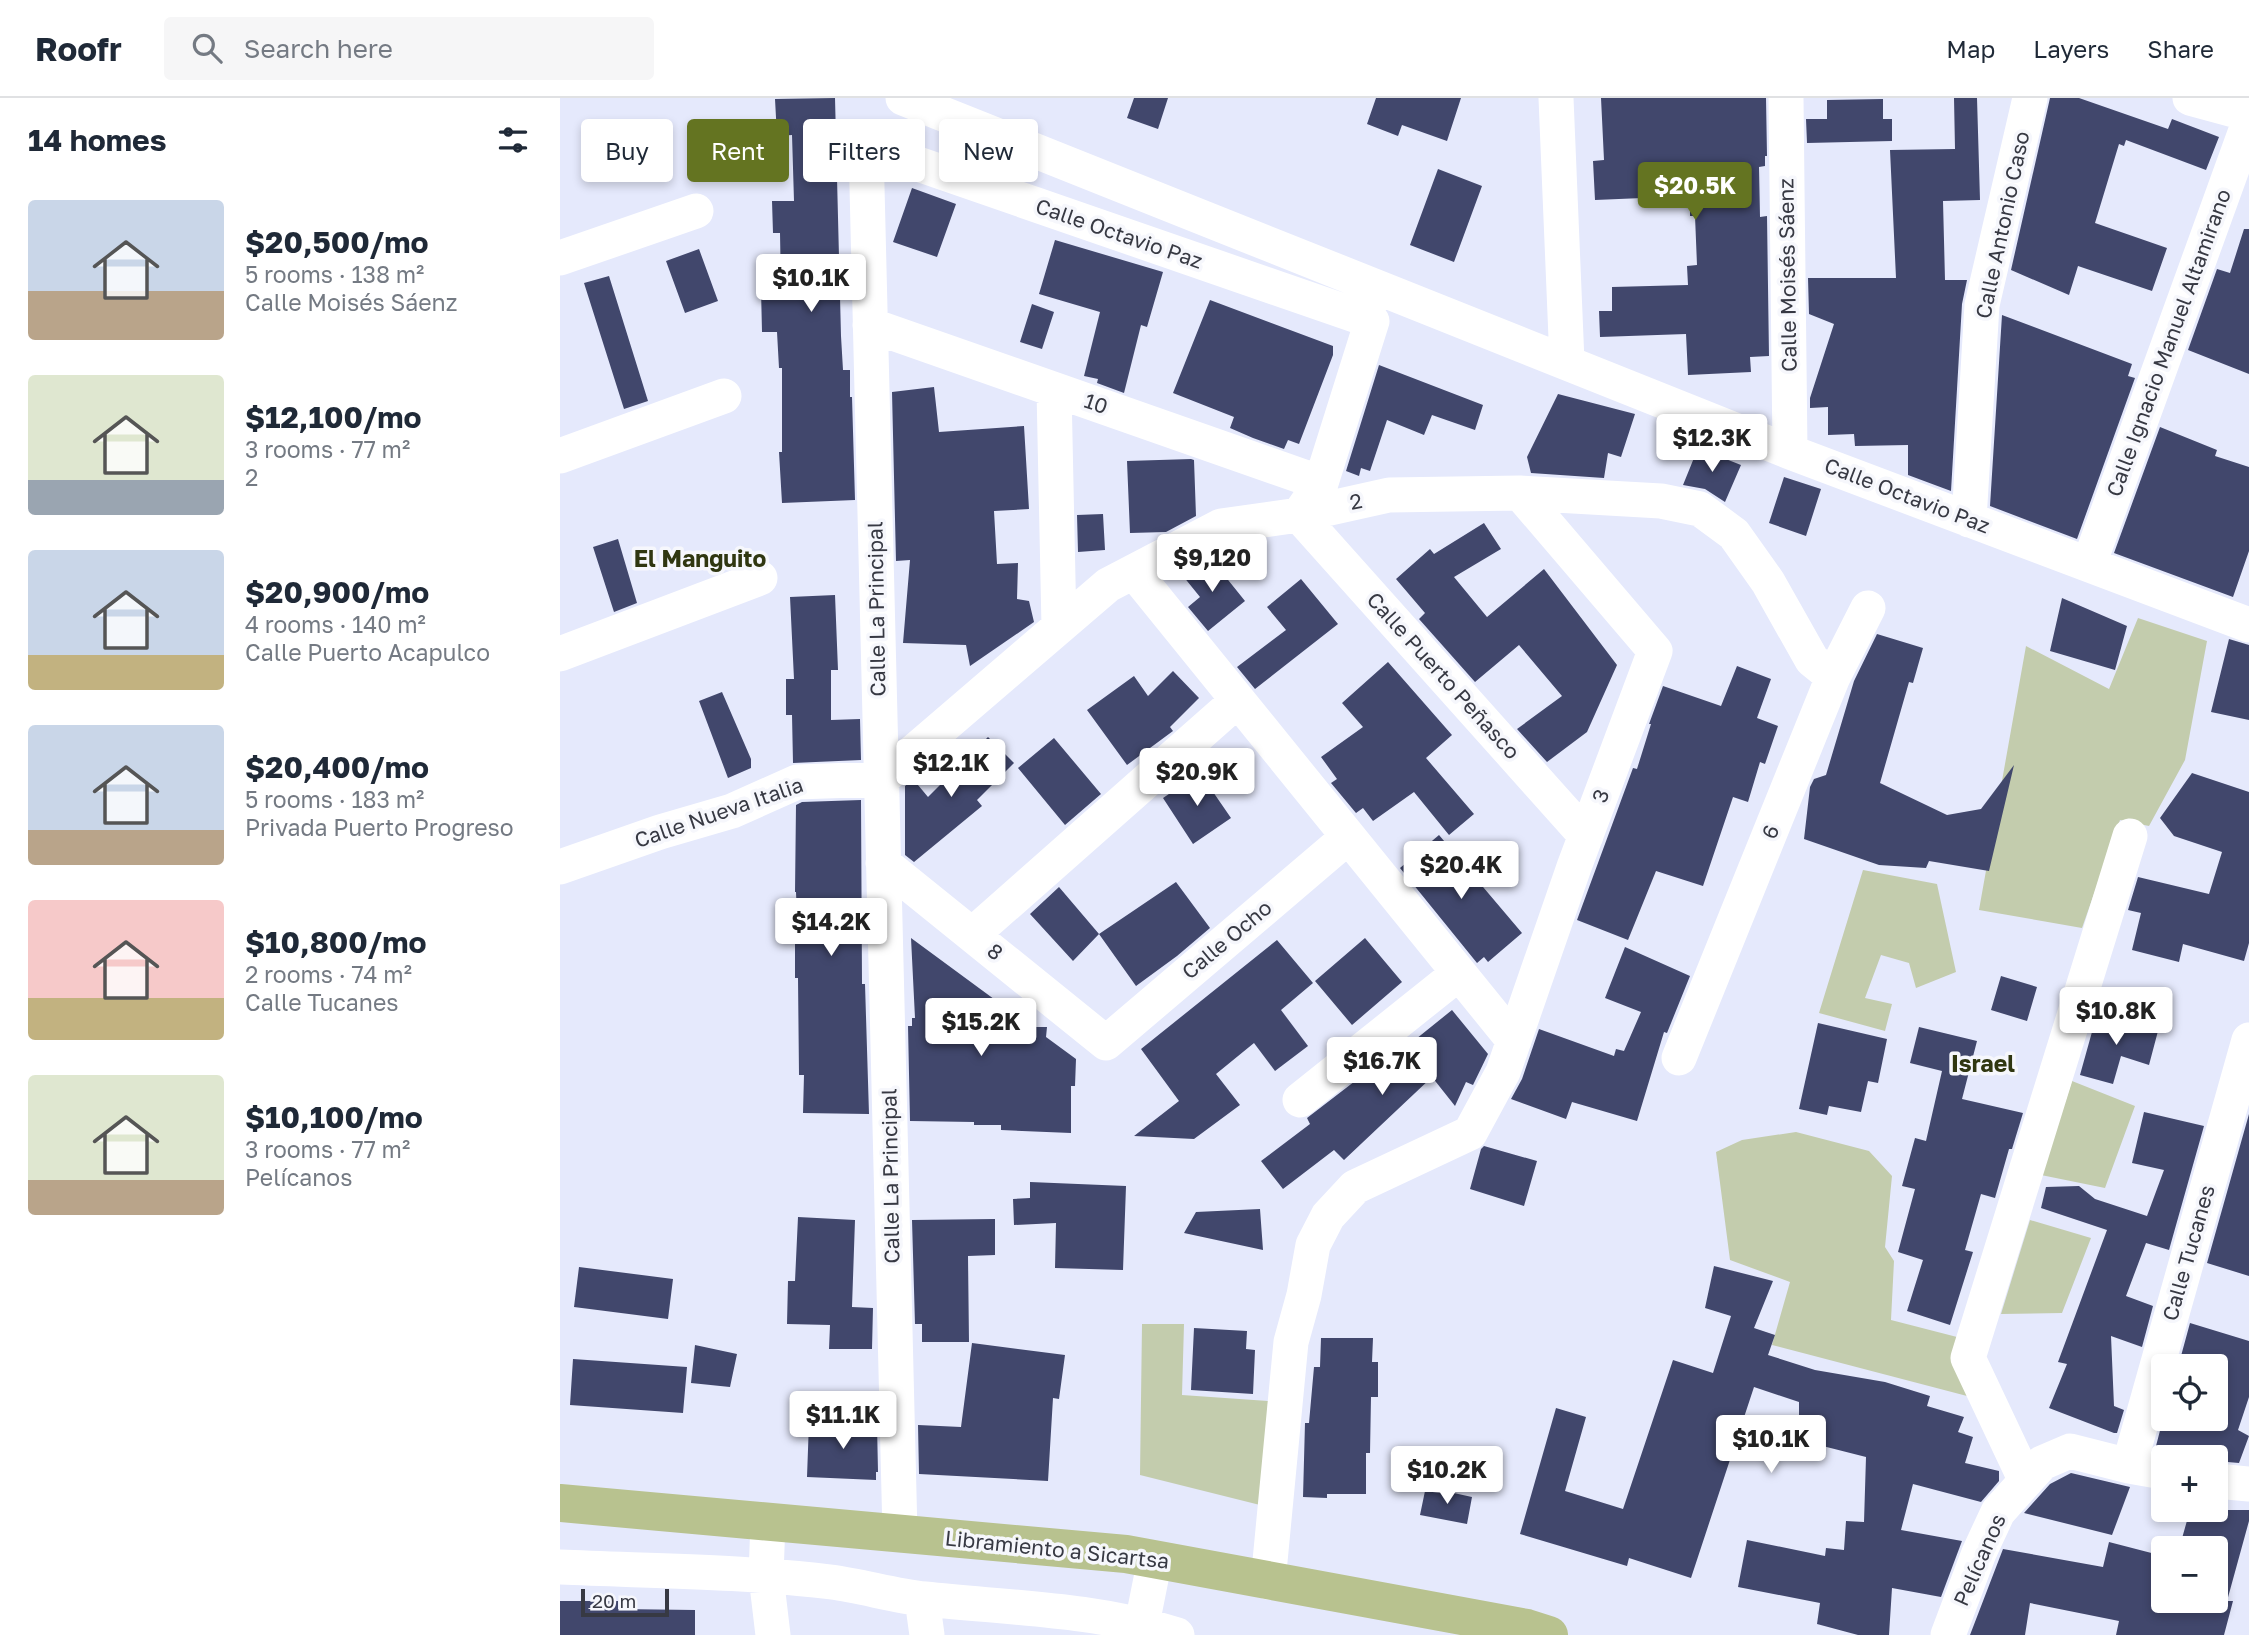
<!DOCTYPE html>
<html lang="en">
<head>
<meta charset="utf-8">
<style>
	body { margin:0; font-family:"Golos Text",sans-serif; background:#f6f6f7; color:#1f2937; height:100vh; display:flex; flex-direction:column; font-size:26px; white-space:nowrap }
	* { box-sizing:border-box; margin:0 }
	p { font-size:23px; color:#747a83 }
	.icon { flex:none; width:38px; height:38px; fill:none; stroke:currentColor; stroke-width:2; stroke-linecap:round; stroke-linejoin:round }
	.map { position:relative; flex:1; overflow:hidden }
	.details { display:flex; flex-direction:column; background:#fff; width:560px }
	.details>* { flex:none }
	.banner { position:absolute; left:21px; top:21px; width:665px; height:63px; display:flex; gap:14px }
	.buttons { position:absolute; left:1591px; top:1256px; display:grid; gap:14px }
	.buttons a { display:grid; place-items:center; width:77px; height:77px; border-radius:7px; background:#fff; box-shadow:0 4px 10px #0003; font-size:35px }
	.scale { position:absolute; left:21px; bottom:18px; width:88px; box-sizing:border-box; padding-left:7px; border:4px solid #373943; border-top:0; font-size:19px; line-height:24px; white-space:nowrap; color:#373943; -webkit-text-stroke:5px #f6f7fc; paint-order:stroke }
	.price { position:absolute; translate:-50% -60px; padding:0 16px; border-radius:7px; background:#fff; color:#222; font-size:23px; line-height:46px; filter:drop-shadow(0 2px 4px #0008) }
	.price::after { content:''; position:absolute; left:50%; top:42px; width:21px; height:16px; margin-left:-10px; background:inherit; clip-path:polygon(0 0,100% 0,50% 100%) }
	.price.current { background:#647421; color:#fff }
	ul { padding:0; list-style:none }
	li { display:flex; align-items:center; gap:21px; height:175px; padding:0 28px }
	li span { display:grid; place-items:center; flex:none; width:196px; height:140px; border-radius:7px; color:#555 }
	li>.icon { margin-inline-start:auto }
	span .icon { width:84px; height:84px; fill:#fffc; stroke-width:1 }
	li b { font-size:30px }
	h2 { display:flex; justify-content:space-between; align-items:center; height:84px; padding:0 28px; font-size:30px }
	.pill { padding:0 24px; border-radius:7px; background:#fff; box-shadow:0 4px 10px #0003; font-size:24px; line-height:63px }
	.pill.current { background:#647421; color:#fff }
	header { display:flex; align-items:center; gap:42px; box-sizing:border-box; height:98px; padding:0 35px; background:#fff; border-bottom:2px solid #e0e1e3 }
	header strong { font-size:33px }
	nav { display:flex; gap:38px; margin-inline-start:auto; font-size:24px }
	.search { width:490px; height:63px; background:#f6f6f7; display:flex; align-items:center; gap:18px; box-sizing:border-box; padding:0 24px; border-radius:7px; color:#747a83; font-size:26px }
	main { display:flex; flex:1; min-height:0 }
	.map>svg:first-child { display:block }
	.green { fill:#c3ccad }
	.building { fill:#41476c }
	.lines { fill:none; stroke-linecap:round; stroke-linejoin:round }
	.minor { stroke:#fff; stroke-width:35 }
	.major { stroke:#b8c28f; stroke-width:38 }
	.labels { text-anchor:middle; stroke-width:7; stroke-linejoin:round; paint-order:stroke }
	.street-label { font-size:21px; fill:#373943; stroke:#f6f7fc }
	.neighbourhood-label { font-size:23px; font-weight:bold; fill:#303711; stroke:#f6f7fc }
</style>
</head>
<body>
<header>
<strong>Roofr</strong>
<div class="search"><svg class="icon" aria-label="search" viewBox="0 0 24 24"><circle cx="10" cy="10" r="6"/><path d="M15 15l6 6"/></svg>Search here</div>
<nav><a>Map</a><a>Layers</a><a>Share</a></nav>
</header>
<main>
<section class="details">
<h2>14 homes<svg class="icon" aria-label="filters" viewBox="0 0 24 24"><path d="M4 7h16M4 17h16"/><circle cx="9" cy="7" r="2"/><circle cx="15" cy="17" r="2"/></svg></h2>
<ul>
<li><span style="background:linear-gradient(#c9d6e8 65%,#b9a48a 0)"><svg class="icon" aria-label="home" viewBox="0 0 24 24"><path d="M3 11l9-7 9 7M6 9v11h12V9"/></svg></span><div><b>$20,500/mo</b><p>5 rooms · 138 m²</p><p>Calle Moisés Sáenz</p></div></li>
<li><span style="background:linear-gradient(#dfe7d0 75%,#9aa5b1 0)"><svg class="icon" aria-label="home" viewBox="0 0 24 24"><path d="M3 11l9-7 9 7M6 9v11h12V9"/></svg></span><div><b>$12,100/mo</b><p>3 rooms · 77 m²</p><p>2</p></div></li>
<li><span style="background:linear-gradient(#c9d6e8 75%,#c2b280 0)"><svg class="icon" aria-label="home" viewBox="0 0 24 24"><path d="M3 11l9-7 9 7M6 9v11h12V9"/></svg></span><div><b>$20,900/mo</b><p>4 rooms · 140 m²</p><p>Calle Puerto Acapulco</p></div></li>
<li><span style="background:linear-gradient(#c9d6e8 75%,#b9a48a 0)"><svg class="icon" aria-label="home" viewBox="0 0 24 24"><path d="M3 11l9-7 9 7M6 9v11h12V9"/></svg></span><div><b>$20,400/mo</b><p>5 rooms · 183 m²</p><p>Privada Puerto Progreso</p></div></li>
<li><span style="background:linear-gradient(#f6c9c9 70%,#c2b280 0)"><svg class="icon" aria-label="home" viewBox="0 0 24 24"><path d="M3 11l9-7 9 7M6 9v11h12V9"/></svg></span><div><b>$10,800/mo</b><p>2 rooms · 74 m²</p><p>Calle Tucanes</p></div></li>
<li><span style="background:linear-gradient(#dfe7d0 75%,#b9a48a 0)"><svg class="icon" aria-label="home" viewBox="0 0 24 24"><path d="M3 11l9-7 9 7M6 9v11h12V9"/></svg></span><div><b>$10,100/mo</b><p>3 rooms · 77 m²</p><p>Pelícanos</p></div></li>
</ul>
</section>
<div class="map">
<svg width="1689" height="1537" viewBox="0 0 1689 1537">
	<rect width="100%" height="100%" fill="#e5e9fc"/>
	<path class="green" d="M 1578,520 L 1647,543 L 1625,662 L 1589,728 L 1560,722 L 1522,830 L 1419,812 L 1466,548 L 1549,591 Z
		M 1303,772 L 1377,786 L 1396,874 L 1356,890 L 1349,865 L 1321,857 L 1305,900 L 1332,906 L 1325,933 L 1259,915 Z
		M 1512,983 L 1575,1008 L 1545,1090 L 1481,1077 Z
		M 1236,1034 L 1309,1053 L 1332,1078 L 1325,1149 L 1334,1163 L 1331,1222 L 1397,1239 L 1407,1298 L 1212,1247 L 1230,1184 L 1170,1162 L 1156,1054 L 1182,1042 Z
		M 1470,1122 L 1531,1140 L 1502,1215 L 1441,1216 Z
		M 582,1226 L 624,1226 L 622,1297 L 708,1303 L 704,1408 L 580,1377 Z"/>
	<path class="building" d="M 275,0 L 281,238 L 283,272 L 290,272 L 290,299 L 292,299 L 295,402 L 222,405 L 219,354 L 222,354 L 222,270 L 219,270 L 217,234 L 202,234 L 201,191 L 221,190 L 220,135 L 213,135 L 212,103 L 234,103 L 232,37 L 217,38 L 215,1 Z
		M 574,0 L 608,0 L 598,31 L 567,20 Z
		M 816,0 L 901,0 L 887,43 L 842,27 L 838,38 L 807,26 Z
		M 1041,0 L 1206,0 L 1207,58 L 1205,58 L 1205,68 L 1199,69 L 1200,119 L 1207,118 L 1209,258 L 1190,259 L 1191,274 L 1128,277 L 1126,236 L 1040,239 L 1039,213 L 1052,213 L 1052,189 L 1128,187 L 1127,168 L 1137,167 L 1135,118 L 1130,118 L 1130,98 L 1035,102 L 1033,63 L 1044,62 Z
		M 1394,0 L 1417,0 L 1420,102 L 1383,103 L 1385,182 L 1407,182 L 1402,206 L 1391,393 L 1348,377 L 1348,347 L 1295,348 L 1294,336 L 1268,337 L 1268,309 L 1250,310 L 1250,300 L 1274,226 L 1249,216 L 1248,180 L 1336,180 L 1330,52 L 1395,51 Z
		M 1490,0 L 1519,0 L 1608,31 L 1612,21 L 1659,39 L 1646,72 L 1566,42 L 1564,48 L 1559,46 L 1535,125 L 1607,150 L 1592,193 L 1518,168 L 1509,197 L 1451,172 Z
		M 1323,1 L 1323,21 L 1332,21 L 1332,43 L 1247,45 L 1246,21 L 1267,21 L 1267,2 Z
		M 878,71 L 922,88 L 894,164 L 850,147 Z
		M 352,90 L 396,106 L 377,159 L 333,144 Z
		M 1684,131 L 1689,131 L 1689,276 L 1628,252 L 1657,171 L 1670,175 Z
		M 495,142 L 603,174 L 587,229 L 581,227 L 564,295 L 537,285 L 538,281 L 524,278 L 540,214 L 479,196 Z
		M 139,151 L 158,203 L 125,215 L 106,163 Z
		M 49,178 L 88,303 L 64,311 L 24,185 Z
		M 650,202 L 773,248 L 773,257 L 739,346 L 728,342 L 724,351 L 693,340 L 670,330 L 674,319 L 613,295 Z
		M 472,206 L 494,214 L 482,251 L 460,244 Z
		M 1442,217 L 1572,266 L 1568,278 L 1575,280 L 1517,441 L 1430,408 Z
		M 819,267 L 923,307 L 915,332 L 872,317 L 864,337 L 827,322 L 810,373 L 801,370 L 799,378 L 786,373 Z
		M 374,289 L 379,334 L 464,328 L 469,411 L 434,413 L 437,466 L 458,465 L 457,501 L 469,503 L 474,524 L 410,568 L 406,547 L 343,545 L 350,462 L 336,463 L 332,294 Z
		M 998,296 L 1075,316 L 1061,359 L 1048,355 L 1044,380 L 971,375 L 967,359 Z
		M 1600,329 L 1657,352 L 1655,358 L 1689,369 L 1689,453 L 1673,499 L 1554,455 Z
		M 1138,350 L 1181,367 L 1165,404 L 1145,391 L 1123,387 Z
		M 631,361 L 634,362 L 636,418 L 606,434 L 570,435 L 567,363 Z
		M 1224,379 L 1261,391 L 1246,438 L 1209,425 Z
		M 543,416 L 545,452 L 518,454 L 517,417 Z
		M 924,425 L 941,451 L 894,479 L 927,519 L 984,471 L 1057,567 L 1027,634 L 987,664 L 957,631 L 1002,598 L 959,547 L 915,584 L 859,521 L 865,515 L 836,481 L 870,451 L 874,456 Z
		M 58,441 L 77,505 L 54,514 L 33,449 Z
		M 648,457 L 685,503 L 648,533 L 628,509 L 640,499 L 623,478 Z
		M 741,481 L 778,526 L 695,591 L 677,569 L 726,532 L 707,509 Z
		M 275,497 L 278,572 L 271,572 L 271,622 L 300,621 L 301,662 L 233,665 L 232,617 L 226,617 L 226,581 L 234,581 L 230,499 Z
		M 1502,500 L 1567,528 L 1555,572 L 1490,553 Z
		M 1317,536 L 1363,550 L 1353,585 L 1349,584 L 1320,685 L 1387,717 L 1421,711 L 1454,667 L 1429,773 L 1369,763 L 1366,770 L 1319,767 L 1244,741 L 1250,689 L 1254,681 L 1266,677 L 1294,583 Z
		M 1669,541 L 1689,547 L 1689,622 L 1651,614 Z
		M 828,564 L 892,637 L 866,660 L 914,716 L 889,737 L 854,694 L 813,723 L 803,710 L 796,715 L 771,685 L 777,681 L 761,659 L 803,629 L 782,605 Z
		M 1177,568 L 1211,581 L 1197,620 L 1218,628 L 1205,666 L 1200,664 L 1188,704 L 1173,699 L 1143,788 L 1096,773 L 1068,842 L 1017,822 L 1073,670 L 1077,671 L 1091,626 L 1089,626 L 1103,588 L 1161,608 Z
		M 613,573 L 639,600 L 610,629 L 613,633 L 567,667 L 527,612 L 574,578 L 588,598 Z
		M 162,594 L 191,661 L 191,670 L 168,680 L 139,603 Z
		M 428,639 L 454,665 L 417,702 L 422,708 L 354,764 L 345,757 L 345,688 L 353,681 L 368,699 Z
		M 494,640 L 541,696 L 505,727 L 458,670 Z
		M 640,675 L 671,720 L 633,746 L 603,700 Z
		M 1632,675 L 1689,694 L 1689,845 L 1684,863 L 1623,846 L 1619,864 L 1572,852 L 1581,815 L 1568,812 L 1578,779 L 1649,796 L 1662,754 L 1614,738 L 1600,720 Z
		M 301,702 L 302,886 L 305,886 L 309,1016 L 243,1015 L 244,977 L 239,977 L 238,880 L 235,880 L 235,846 L 238,846 L 236,794 L 235,794 L 236,707 L 242,704 Z
		M 879,737 L 962,835 L 928,864 L 924,859 L 917,865 L 840,770 Z
		M 616,784 L 650,830 L 617,858 L 576,888 L 539,836 Z
		M 499,789 L 539,836 L 513,863 L 470,816 Z
		M 351,840 L 472,929 L 487,929 L 486,939 L 516,961 L 515,988 L 511,988 L 511,1035 L 441,1032 L 441,1027 L 414,1027 L 414,1024 L 350,1023 L 348,928 L 352,928 L 352,920 L 355,920 Z
		M 805,840 L 842,884 L 792,927 L 755,883 Z
		M 717,842 L 753,885 L 721,912 L 748,948 L 715,973 L 694,945 L 656,976 L 680,1007 L 634,1041 L 574,1038 L 619,1003 L 581,951 Z
		M 1065,849 L 1130,878 L 1107,935 L 1104,934 L 1077,1023 L 1012,1004 L 1006,1021 L 951,1001 L 962,981 L 979,931 L 1054,958 L 1056,951 L 1064,953 L 1081,914 L 1045,900 Z
		M 1441,878 L 1477,889 L 1467,923 L 1431,912 Z
		M 892,912 L 928,956 L 913,987 L 906,984 L 895,1008 L 872,979 L 784,1062 L 774,1052 L 723,1091 L 701,1063 L 750,1026 L 747,1020 L 812,970 L 815,974 Z
		M 1537,916 L 1598,933 L 1589,967 L 1561,958 L 1553,986 L 1520,977 Z
		M 1258,925 L 1327,941 L 1318,985 L 1308,983 L 1301,1014 L 1269,1008 L 1267,1017 L 1239,1011 Z
		M 1359,929 L 1417,943 L 1402,1001 L 1463,1015 L 1452,1051 L 1449,1051 L 1435,1100 L 1421,1096 L 1405,1152 L 1413,1154 L 1390,1227 L 1347,1213 L 1363,1162 L 1338,1154 L 1355,1091 L 1342,1088 L 1355,1040 L 1366,1043 L 1382,973 L 1350,965 Z
		M 1584,1014 L 1644,1028 L 1609,1152 L 1586,1145 L 1566,1198 L 1593,1208 L 1582,1249 L 1551,1238 L 1554,1308 L 1564,1312 L 1557,1335 L 1554,1335 L 1489,1310 L 1507,1266 L 1498,1264 L 1547,1132 L 1481,1110 L 1486,1089 L 1519,1088 L 1535,1101 L 1587,1118 L 1604,1072 L 1572,1065 Z
		M 1689,1016 L 1689,1178 L 1647,1165 Z
		M 924,1048 L 977,1063 L 964,1108 L 910,1091 L 921,1051 Z
		M 470,1084 L 566,1088 L 563,1172 L 495,1170 L 496,1125 L 454,1127 L 453,1101 L 470,1100 Z
		M 700,1111 L 703,1152 L 624,1135 L 636,1114 Z
		M 238,1119 L 295,1122 L 292,1209 L 313,1210 L 312,1251 L 269,1251 L 270,1227 L 227,1226 L 228,1183 L 235,1183 Z
		M 435,1121 L 435,1157 L 408,1158 L 409,1244 L 362,1244 L 362,1226 L 355,1226 L 352,1122 Z
		M 1154,1168 L 1213,1183 L 1194,1230 L 1215,1237 L 1208,1257 L 1255,1272 L 1325,1284 L 1370,1298 L 1367,1308 L 1404,1319 L 1398,1334 L 1413,1339 L 1405,1365 L 1439,1373 L 1439,1383 L 1421,1404 L 1353,1386 L 1341,1432 L 1402,1443 L 1381,1499 L 1332,1490 L 1329,1537 L 1298,1537 L 1257,1526 L 1260,1505 L 1178,1489 L 1187,1442 L 1265,1458 L 1266,1450 L 1284,1452 L 1286,1423 L 1304,1424 L 1306,1359 L 1239,1342 L 1239,1304 L 1194,1289 L 1131,1480 L 1069,1460 L 1067,1468 L 960,1436 L 996,1310 L 1026,1319 L 1005,1393 L 1063,1411 L 1113,1262 L 1153,1275 L 1171,1218 L 1145,1210 Z
		M 19,1169 L 113,1181 L 108,1221 L 14,1209 Z
		M 1630,1225 L 1689,1243 L 1689,1299 L 1678,1332 L 1689,1338 L 1679,1365 L 1656,1363 L 1656,1360 L 1631,1360 L 1596,1348 L 1603,1321 L 1656,1321 L 1656,1269 L 1618,1269 Z
		M 634,1230 L 687,1233 L 686,1251 L 695,1252 L 693,1296 L 631,1292 Z
		M 761,1240 L 813,1240 L 812,1264 L 818,1264 L 818,1299 L 811,1299 L 810,1355 L 806,1355 L 806,1396 L 767,1396 L 767,1400 L 743,1399 L 745,1325 L 749,1325 L 754,1269 L 760,1269 Z
		M 412,1245 L 505,1257 L 499,1301 L 493,1300 L 488,1383 L 359,1376 L 358,1327 L 401,1329 Z
		M 135,1247 L 177,1256 L 170,1289 L 131,1285 Z
		M 13,1261 L 127,1269 L 123,1315 L 10,1307 Z
		M 249,1324 L 317,1326 L 318,1374 L 316,1374 L 316,1382 L 247,1379 Z
		M 1511,1375 L 1570,1389 L 1552,1437 L 1464,1415 L 1490,1386 Z
		M 880,1392 L 912,1399 L 907,1426 L 860,1417 L 865,1393 L 880,1395 Z
		M 1630,1412 L 1689,1412 L 1689,1423 L 1667,1503 L 1673,1503 L 1664,1537 L 1556,1537 L 1559,1523 L 1470,1505 L 1465,1537 L 1410,1537 L 1443,1451 L 1543,1469 L 1549,1444 L 1603,1458 L 1603,1503 L 1656,1503 L 1656,1451 L 1619,1451 Z
		M 0,1503 L 58,1503 L 58,1511 L 135,1512 L 135,1537 L 0,1537 Z"/>
	<g class="lines">
		<path class="minor" d="M 343,0 L 1230,354 L 1689,527
			M 996,0 L 1007,264
			M 1226,0 L 1230,354
			M 1630,0 L 1689,16
			M 0,160 L 136,113
			M 310,227 L 761,385
			M 494,292 L 499,529
			M 0,358 L 164,298
			M 1409,422 L 1422,207 L 1470,0
			M 1529,466 L 1689,24
			M 574,474 L 954,943
			M 0,556 L 200,480
			M 323,765 L 546,945 L 788,739
			M 0,769 L 100,734 L 172,713 L 237,684 L 322,681 L 548,487 L 661,428 L 739,417 L 829,397 L 960,395 L 1101,403 L 1140,411 L 1174,436 L 1208,484 L 1252,562 L 1273,579
			M 413,836 L 678,602
			M 1119,960 L 1273,579 L 1308,510
			M 740,1002 L 899,875
			M 1569,1368 L 1689,942
			M 1466,1383 L 1408,1260 L 1570,738
			M 1656,1383 L 1689,1386
			M 208,1423 L 206,1478 L 213,1537
			M 340,1436 L 306,48 L 812,223 L 761,385 L 739,417 L 1026,738
			M 0,1469 C 90,1473 182,1473 271,1484 C 303,1488 334,1498 365,1501 C 450,1510 536,1511 617,1537
			M 708,1484 L 731,1244 L 744,1197 L 753,1147 L 768,1118 L 795,1089 L 910,1035 L 943,974 L 1014,769 L 1095,553 L 960,395
			M 362,1501 L 367,1537
			M 582,1526 L 595,1461
			M 1388,1537 L 1419,1455 L 1438,1414 L 1482,1365 L 1510,1353 L 1569,1368 L 1603,1374"/>
		<path class="major" d="M 0,1405 L 566,1456 L 967,1530 L 989,1537"/>
	</g>
	<g class="labels">
		<g class="street-label">
			<text transform="translate(1443 127) rotate(-78)" y="7">Calle Antonio Caso</text>
			<text transform="translate(559 136) rotate(19)" y="7">Calle Octavio Paz</text>
			<text transform="translate(1228 177) rotate(-91)" y="7">Calle Moisés Sáenz</text>
			<text transform="translate(1609 245) rotate(-70)" y="7">Calle Ignacio Manuel Altamirano</text>
			<text transform="translate(536 306) rotate(19)" y="7">10</text>
			<text transform="translate(1347 398) rotate(21)" y="7">Calle Octavio Paz</text>
			<text transform="translate(796 404) rotate(-12)" y="7">2</text>
			<text transform="translate(317 511) rotate(-91)" y="7">Calle La Principal</text>
			<text transform="translate(883 578) rotate(48)" y="7">Calle Puerto Peñasco</text>
			<text transform="translate(1041 698) rotate(-70)" y="7">3</text>
			<text transform="translate(159 715) rotate(-19)" y="7">Calle Nueva Italia</text>
			<text transform="translate(1211 734) rotate(-68)" y="7">6</text>
			<text transform="translate(667 842) rotate(-40)" y="7">Calle Ocho</text>
			<text transform="translate(435 854) rotate(39)" y="7">8</text>
			<text transform="translate(331 1078) rotate(-91)" y="7">Calle La Principal</text>
			<text transform="translate(1629 1155) rotate(-74)" y="7">Calle Tucanes</text>
			<text transform="translate(497 1452) rotate(6)" y="7">Libramiento a Sicartsa</text>
			<text transform="translate(1420 1462) rotate(-66)" y="7">Pelícanos</text>
		</g>
		<g class="neighbourhood-label">
			<text x="140" y="469">El Manguito</text>
			<text x="1423" y="974">Israel</text>
		</g>
	</g>
</svg>
<div class="buttons">
<a><svg class="icon" aria-label="locate" viewBox="0 0 24 24"><circle cx="12" cy="12" r="6"/><path d="M12 2v4M12 18v4M2 12h4M18 12h4"/></svg></a>
<a>+</a>
<a>−</a>
</div>
<div class="scale">20 m</div>
<b class="price current" style="left:1135px;top:124px">$20.5K</b>
<b class="price" style="left:251px;top:216px">$10.1K</b>
<b class="price" style="left:1152px;top:376px">$12.3K</b>
<b class="price" style="left:652px;top:496px">$9,120</b>
<b class="price" style="left:391px;top:701px">$12.1K</b>
<b class="price" style="left:637px;top:710px">$20.9K</b>
<b class="price" style="left:901px;top:803px">$20.4K</b>
<b class="price" style="left:271px;top:860px">$14.2K</b>
<b class="price" style="left:1556px;top:949px">$10.8K</b>
<b class="price" style="left:421px;top:960px">$15.2K</b>
<b class="price" style="left:822px;top:999px">$16.7K</b>
<b class="price" style="left:283px;top:1353px">$11.1K</b>
<b class="price" style="left:1211px;top:1377px">$10.1K</b>
<b class="price" style="left:887px;top:1408px">$10.2K</b>
<div class="banner">
<a class="pill">Buy</a>
<a class="pill current">Rent</a>
<a class="pill">Filters</a>
<a class="pill">New</a>
</div>
</div>
</main>
</body>
</html>
